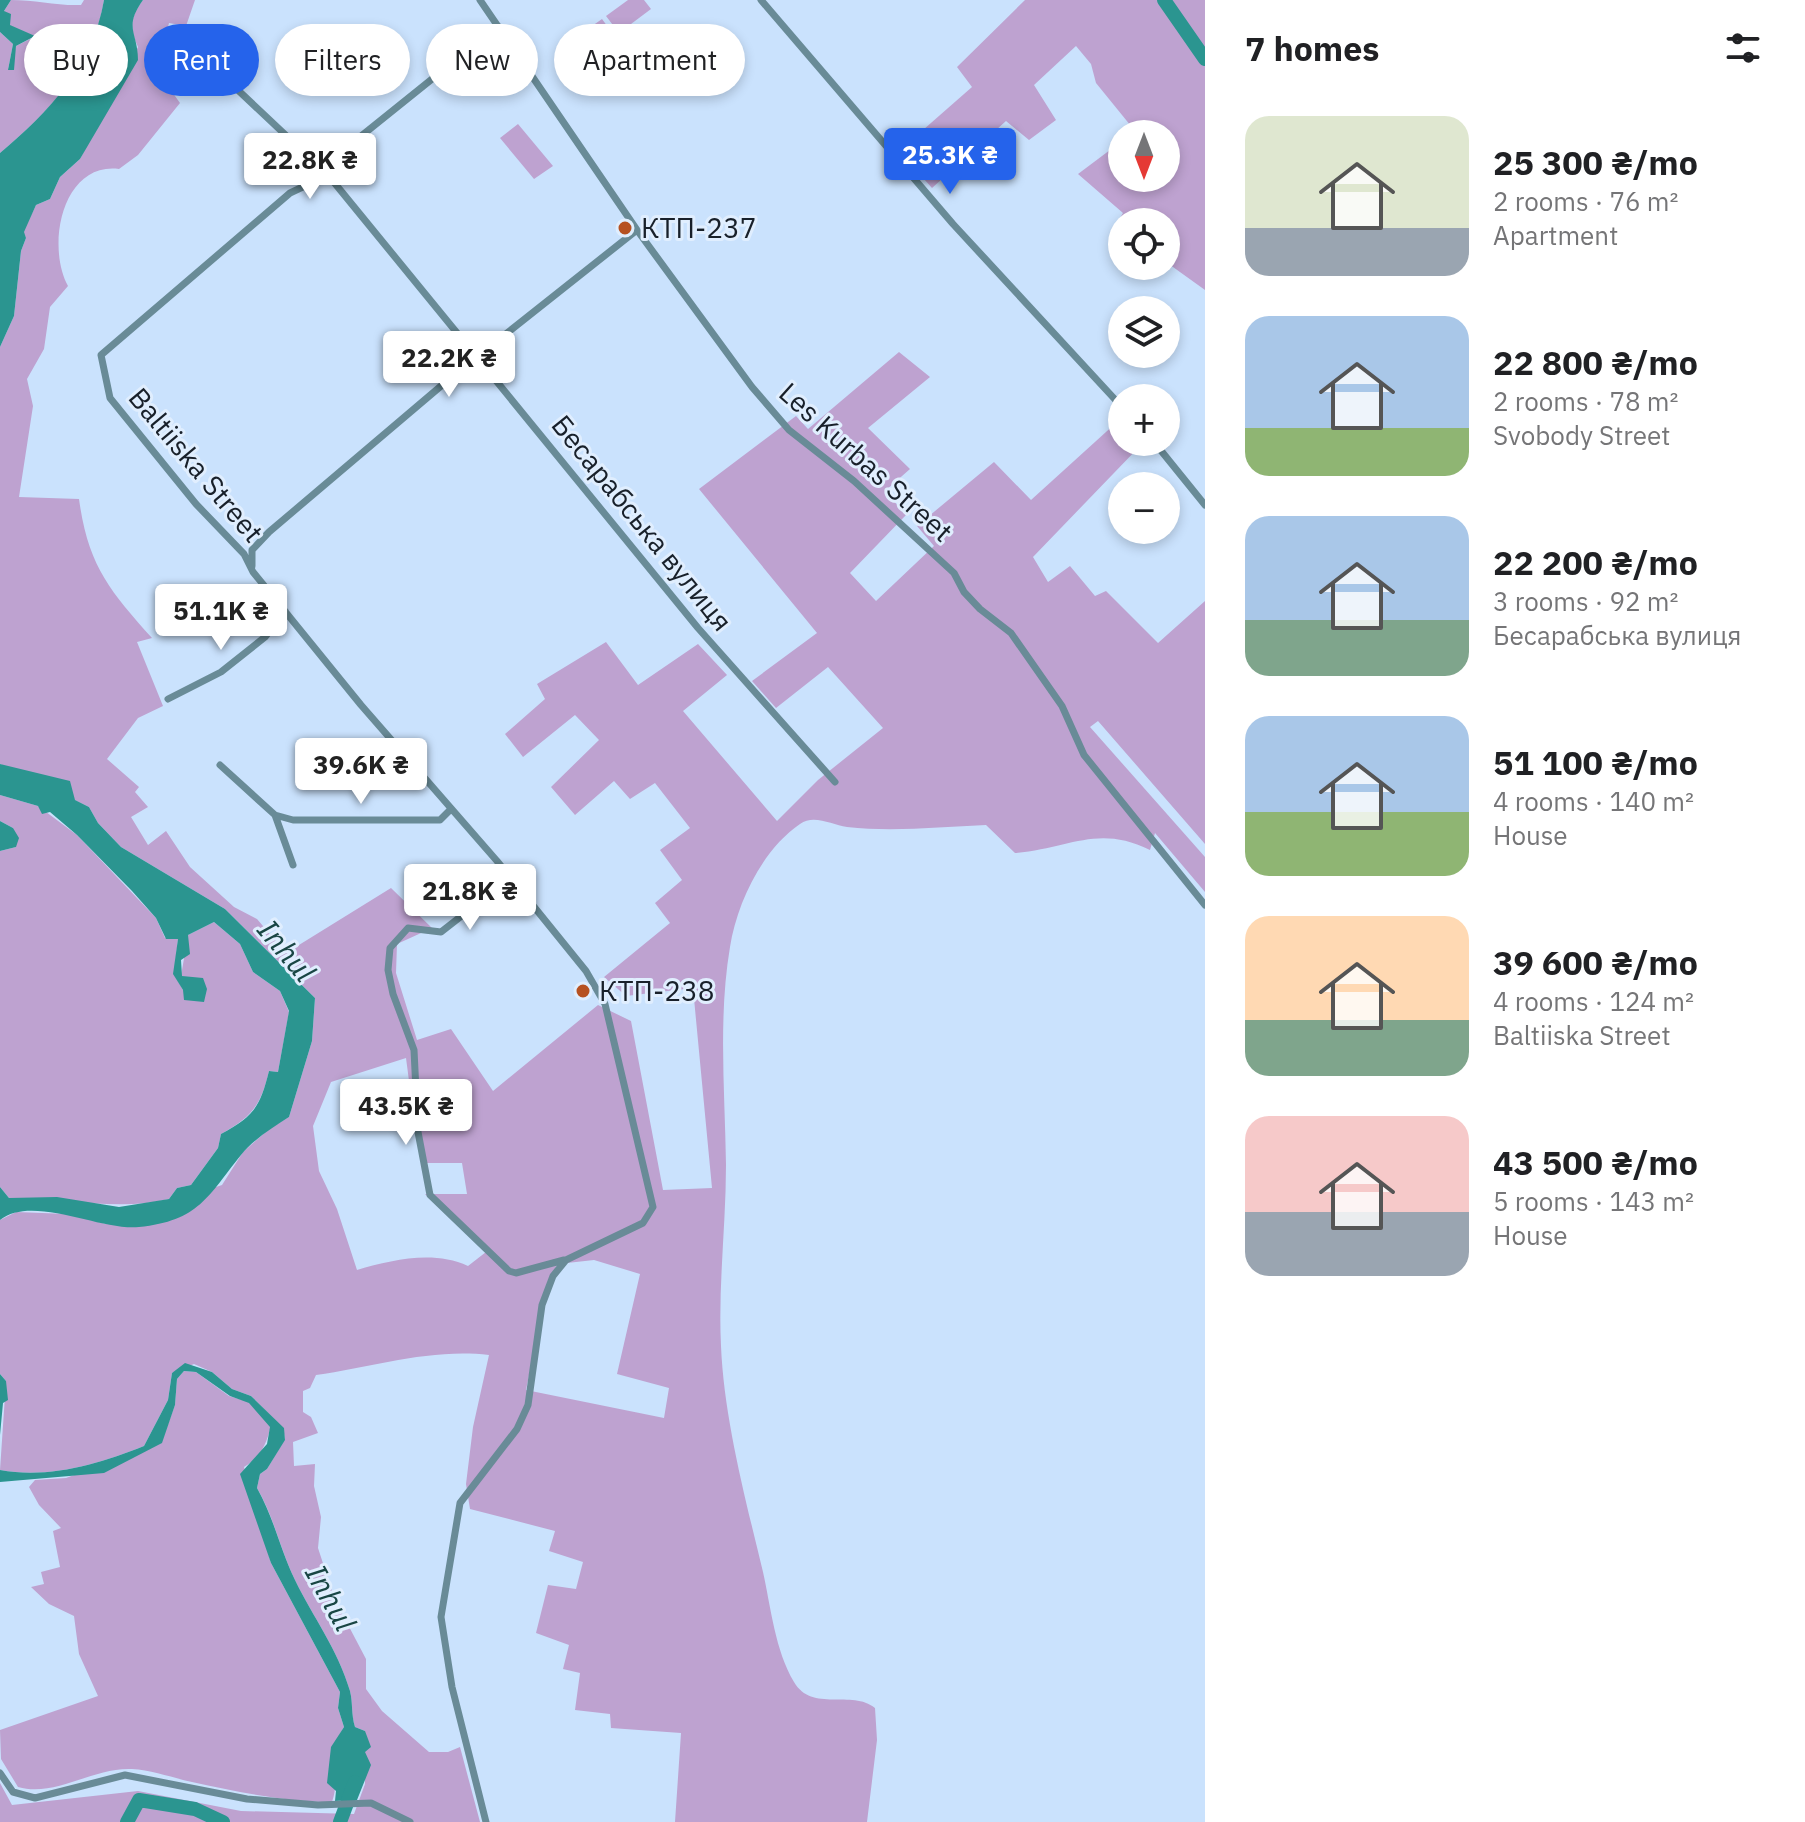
<!DOCTYPE html>
<html lang="en">
<head>
<meta charset="utf-8">
<style>
	body { margin:0; font-family:"IBM Plex Sans",sans-serif; background:#f6f6f6; color:#202124; height:100vh; display:flex; flex-direction:column; font-size:30px; white-space:nowrap }
	* { box-sizing:border-box; margin:0 }
	p { font-size:26px; color:#757577 }
	.icon { flex:none; width:44px; height:44px; fill:none; stroke:currentColor; stroke-width:2; stroke-linecap:round; stroke-linejoin:round }
	.map { position:relative; flex:1; overflow:hidden }
	.sheet { display:flex; flex-direction:column; background:#fff; width:600px }
	.sheet>* { flex:none }
	.top-card { position:absolute; left:24px; top:24px; width:760px; height:72px; display:flex; gap:16px }
	.needle { width:52px; rotate:180deg }
	.controls { position:absolute; left:1108px; top:120px; display:grid; gap:16px }
	.controls a { display:grid; place-items:center; width:72px; height:72px; border-radius:50%; background:#fff; box-shadow:0 4px 12px #0003; font-size:40px }
	.price { position:absolute; translate:-50% -68px; padding:0 18px; border-radius:8px; background:#fff; color:#222; font-size:26px; line-height:52px; filter:drop-shadow(0 2px 4px #0008) }
	.price::after { content:''; position:absolute; left:50%; top:48px; width:24px; height:18px; margin-left:-12px; background:inherit; clip-path:polygon(0 0,100% 0,50% 100%) }
	.price.active { background:#2563eb; color:#fff }
	ul { padding:0; list-style:none }
	li { display:flex; align-items:center; gap:24px; height:200px; padding:0 40px }
	li span { display:grid; place-items:center; flex:none; width:224px; height:160px; border-radius:24px; color:#555 }
	li>.icon { margin-inline-start:auto }
	span .icon { width:96px; height:96px; fill:#fffc; stroke-width:1 }
	li b { font-size:34px }
	h2 { display:flex; justify-content:space-between; align-items:center; height:96px; padding:0 40px; font-size:34px }
	.chip { padding:0 28px; border-radius:36px; background:#fff; box-shadow:0 4px 12px #0003; font-size:28px; line-height:72px }
	.chip.active { background:#2563eb; color:#fff }
	main { display:flex; flex:1; min-height:0 }
	.map>svg:first-child { display:block }
	.green { fill:#bea2d0; fill-rule:evenodd }
	.water { fill:#2b9590 }
	.lines { fill:none; stroke-linecap:round; stroke-linejoin:round }
	.river { stroke:#2b9590; stroke-width:14 }
	.street { stroke:#698b97; stroke-width:7 }
	.poi-dot { fill:#b65121; stroke:#e0eefe; stroke-width:3 }
	.labels { text-anchor:middle; stroke-width:6; stroke-linejoin:round; paint-order:stroke }
	.poi-label { font-size:28px; fill:#18202a; stroke:#e0eefe; text-anchor:start }
	.street-label { font-size:28px; fill:#18202a; stroke:#e0eefe }
	.water-label { font-size:30px; font-style:italic; fill:#194644; stroke:#e0eefe }
</style>
</head>
<body>
<main>
<div class="map">
<svg width="1205" height="1822" viewBox="0 0 1205 1822">
	<rect width="100%" height="100%" fill="#cae2fd"/>
	<path class="green" d="M 11,0 C 35,0 58,6 81,5 L 84,0 L 104,0 C 94,65 49,112 0,153 L 0,32 L 13,44 L 8,70 L 16,46 L 34,37 L 9,25 L 4,11 Z
		M 143,0 L 195,0 L 186,26 L 169,23 L 165,39 L 169,46 L 198,61 L 170,89 L 180,103 L 138,155 L 119,169 C 62,162 46,246 68,286 L 50,307 L 44,349 L 27,379 L 33,406 L 19,497 L 79,499 C 88,565 109,590 152,638 L 137,642 L 163,706 L 138,718 L 107,759 L 139,787 L 135,792 L 148,807 L 131,817 L 148,845 L 166,831 L 190,867 L 234,907 L 257,919 L 286,953 L 391,888 L 432,928 L 397,944 L 396,973 L 417,1040 L 451,1029 L 493,1091 L 598,1005 L 631,1021 L 663,1190 L 712,1188 L 693,988 L 626,996 L 604,977 L 670,923 L 655,903 L 682,880 L 660,850 L 690,828 L 655,783 L 630,799 L 614,781 L 575,815 L 551,787 L 599,740 L 575,715 L 523,757 L 505,734 L 545,699 L 537,684 L 606,642 L 638,685 L 698,644 L 727,675 L 683,711 L 777,821 L 818,780 L 883,728 L 828,667 L 776,708 L 752,681 L 817,633 L 699,489 L 796,416 L 808,429 L 899,352 L 930,377 L 868,428 L 910,469 L 885,491 L 906,515 L 850,573 L 876,601 L 934,546 L 917,526 L 994,462 L 1031,500 L 1117,422 L 1122,428 L 1122,442 L 1136,442 L 1140,446 L 1033,557 L 1048,582 L 1070,566 L 1095,596 L 1106,591 L 1158,643 L 1205,601 L 1205,844 L 1098,721 L 1090,727 L 1205,857 L 1205,892 L 1155,833 L 1150,850 C 1097,824 1069,849 1015,853 L 986,825 C 940,827 892,832 847,827 C 832,825 814,814 800,824 C 762,850 737,903 730,947 C 718,1018 725,1093 726,1165 C 726,1225 718,1286 721,1346 C 724,1419 746,1501 763,1572 C 771,1608 775,1650 794,1682 C 812,1713 852,1689 875,1708 L 877,1740 L 867,1822 L 675,1822 L 681,1733 L 611,1728 L 610,1714 L 575,1710 L 580,1673 L 563,1669 L 569,1645 L 536,1633 L 548,1585 L 576,1589 L 583,1562 L 549,1551 L 555,1531 L 470,1509 L 466,1484 L 473,1427 L 489,1355 C 431,1348 373,1367 316,1375 L 310,1388 L 303,1391 L 303,1412 L 311,1417 L 318,1433 L 293,1442 L 294,1466 L 315,1464 L 314,1486 L 321,1517 L 318,1548 L 335,1600 L 366,1659 L 366,1689 L 382,1711 L 429,1752 L 448,1752 L 460,1747 L 480,1822 L 0,1822 L 0,1783 L 12,1805 L 138,1791 L 241,1811 L 354,1814 L 365,1784 L 365,1731 L 355,1727 C 351,1715 353,1703 350,1691 C 338,1650 313,1617 295,1580 C 280,1549 274,1517 257,1488 L 260,1474 L 267,1469 L 285,1439 L 283,1428 L 251,1396 L 232,1389 L 212,1372 L 194,1364 L 172,1373 L 168,1400 L 144,1446 C 99,1464 49,1479 0,1470 L 6,1381 L 0,1374 L 0,1220 L 16,1212 L 68,1214 L 106,1224 L 222,1185 L 243,1152 L 269,1129 L 289,1117 L 312,1041 L 315,998 L 225,909 L 121,847 L 98,823 L 89,807 L 0,764 L 0,347 L 14,316 L 21,251 L 26,238 L 23,232 L 36,205 L 50,199 L 60,177 L 80,159 L 138,47 C 129,28 130,17 143,0 ZM 406,1058 L 416,1134 L 424,1163 L 462,1163 L 467,1194 L 425,1194 L 486,1252 L 468,1266 C 433,1250 392,1260 357,1270 L 337,1209 L 319,1171 L 313,1126 L 331,1082 ZM 594,1260 L 640,1274 L 617,1374 L 669,1388 L 664,1418 L 526,1390 L 548,1280 L 558,1264 Z
		M 628,0 L 644,0 L 651,9 L 619,33 L 606,16 Z
		M 1025,0 L 1205,0 L 1205,290 L 1166,262 L 1166,222 L 1122,222 L 1122,241 L 1112,232 L 1123,213 L 1078,174 L 1122,141 L 1122,178 L 1166,178 L 1166,134 L 1132,134 L 1135,131 L 1096,83 L 1091,64 L 1076,46 L 1034,85 L 1056,120 L 1029,140 L 1006,121 L 932,188 L 899,151 L 972,87 L 957,67 Z
		M 602,19 L 613,34 L 586,53 L 575,38 Z
		M 518,124 L 553,166 L 534,179 L 500,138 Z
		M 0,795 L 38,806 L 77,835 L 156,918 L 165,938 L 178,939 L 174,974 L 183,990 L 192,980 L 181,976 L 188,935 L 214,922 L 240,944 L 253,972 L 280,991 L 289,1012 L 278,1072 L 269,1071 C 261,1105 252,1117 221,1134 L 218,1148 L 191,1185 L 177,1188 L 169,1199 C 117,1212 63,1197 9,1198 L 0,1187 L 0,851 L 16,847 L 13,828 L 0,821 Z
		M 184,1371 L 196,1372 L 229,1396 L 249,1402 L 271,1426 C 266,1445 261,1457 244,1467 L 271,1563 L 340,1692 L 338,1708 L 344,1727 C 321,1763 343,1769 332,1802 C 285,1802 239,1792 192,1782 C 173,1778 152,1770 132,1769 C 93,1767 55,1798 18,1787 L 1,1759 L 0,1730 L 98,1696 L 79,1654 L 74,1616 L 49,1604 L 31,1587 L 44,1584 L 41,1572 L 60,1567 L 53,1531 L 61,1528 L 39,1505 L 29,1487 L 35,1480 L 66,1478 L 161,1443 L 175,1405 L 177,1379 Z"/>
	<path class="water" d="M 0,0 L 11,0 L 4,11 L 11,14 L 10,25 L 35,36 L 16,46 L 14,70 L 8,70 L 13,44 L 0,32 Z
		M 104,0 L 143,0 C 123,28 138,32 138,60 L 80,159 L 60,177 L 50,199 L 36,205 L 24,232 L 26,238 L 21,251 L 14,316 L 0,347 L 0,153 C 49,112 93,65 104,0 Z
		M 0,764 L 70,781 L 75,800 L 89,807 L 98,823 L 121,847 L 225,909 L 315,998 L 312,1041 L 289,1117 C 273,1127 253,1140 241,1155 C 208,1196 199,1221 139,1227 C 101,1231 32,1194 0,1220 L 0,1187 L 9,1198 L 57,1197 L 119,1207 L 169,1199 L 177,1188 L 191,1185 L 218,1148 L 221,1134 C 254,1116 260,1107 269,1071 L 278,1072 L 289,1011 L 280,991 L 253,972 L 240,944 L 214,922 L 188,935 L 190,954 L 181,960 L 182,976 L 203,978 L 207,989 L 204,1002 L 184,1000 L 183,990 L 173,974 L 178,939 L 166,939 L 156,918 L 132,891 L 77,835 L 50,812 L 42,814 L 38,806 L 0,795 Z
		M 0,821 L 13,828 L 19,838 L 16,847 L 0,851 Z
		M 185,1363 L 212,1372 L 232,1389 L 251,1396 L 284,1428 L 285,1440 L 267,1469 L 260,1474 L 257,1488 C 274,1518 280,1549 295,1580 C 313,1617 338,1650 350,1691 C 353,1703 351,1714 355,1727 L 365,1731 L 371,1747 L 365,1752 L 371,1765 L 357,1800 L 335,1801 L 336,1791 L 327,1783 L 331,1747 L 344,1727 L 338,1708 L 340,1692 L 271,1563 L 240,1474 L 267,1444 L 270,1427 L 249,1403 L 230,1396 L 196,1372 L 184,1371 L 177,1379 L 175,1405 L 162,1443 L 104,1473 L 0,1482 L 0,1470 C 49,1479 99,1464 144,1446 L 168,1400 L 172,1373 Z
		M 0,1374 L 6,1381 L 8,1400 L 3,1403 L 0,1435 Z"/>
	<g class="lines">
		<path class="river" d="M 1164,0 L 1205,59
			M 127,1822 L 139,1800 L 195,1809 L 223,1822
			M 340,1822 L 355,1782"/>
		<path class="street" d="M 480,0 L 637,230 L 752,387 L 789,430 L 854,481 L 954,573 L 964,592 L 980,609 L 1011,633 L 1062,706 L 1084,755 L 1205,905
			M 761,0 L 953,224 L 1122,407
			M 224,77 L 328,175 L 698,628 L 835,782
			M 1154,442 L 1205,505
			M 252,566 L 252,550 L 269,532 L 454,375 L 637,230
			M 168,699 L 221,672 L 265,637 L 285,611
			M 220,765 L 275,815 L 293,865
			M 275,815 L 293,820 L 440,820 L 451,809
			M 510,878 L 441,932 L 408,928 L 390,948 L 388,970 L 393,994 L 414,1050 L 418,1132 L 430,1195 L 509,1271 L 516,1273 L 564,1260
			M 0,1773 L 13,1792 L 35,1798 L 125,1775 L 247,1799 L 318,1805 L 371,1803 L 410,1822
			M 486,1822 L 452,1687 L 441,1617 L 460,1503 L 517,1429 L 528,1405 L 542,1305 L 553,1276 L 566,1260 L 643,1223 L 653,1207 L 605,1004 L 586,971 L 497,861 L 361,705 L 253,572 L 244,554 L 196,504 L 110,398 L 101,355 L 290,193 L 328,175 L 345,149 L 498,26"/>
	</g>
	<g class="poi-dot">
		<circle cx="625" cy="228" r="8"/>
		<circle cx="583" cy="991" r="8"/>
	</g>
	<g class="labels">
		<g class="poi-label">
			<text x="641" y="238">КТП-237</text>
			<text x="599" y="1001">КТП-238</text>
		</g>
		<g class="street-label">
			<text transform="translate(866 462) rotate(42)" y="10">Les Kurbas Street</text>
			<text transform="translate(196 465) rotate(50)" y="10">Baltiiska Street</text>
			<text transform="translate(642 523) rotate(51)" y="10">Бесарабська вулиця</text>
		</g>
		<g class="water-label">
			<text transform="translate(286 951) rotate(50)" y="10">Inhul</text>
			<text transform="translate(330 1598) rotate(61)" y="10">Inhul</text>
		</g>
	</g>
</svg>
<div class="controls">
<a><svg class="needle" viewBox="-14 -14 28 28"><path d="M0-13l5 13h-10z" fill="#e53935"/><path d="M0 13l5-13h-10z" fill="#757577"/></svg></a>
<a><svg class="icon" aria-label="locate" viewBox="0 0 24 24"><circle cx="12" cy="12" r="6"/><path d="M12 2v4M12 18v4M2 12h4M18 12h4"/></svg></a>
<a><svg class="icon" aria-label="layers" viewBox="0 0 24 24"><path d="M12 4l9 5-9 5-9-5zM3 14l9 5 9-5"/></svg></a>
<a>+</a>
<a>−</a>
</div>
<b class="price active" style="left:950px;top:196px">25.3K ₴</b>
<b class="price" style="left:310px;top:201px">22.8K ₴</b>
<b class="price" style="left:449px;top:399px">22.2K ₴</b>
<b class="price" style="left:221px;top:652px">51.1K ₴</b>
<b class="price" style="left:361px;top:806px">39.6K ₴</b>
<b class="price" style="left:470px;top:932px">21.8K ₴</b>
<b class="price" style="left:406px;top:1147px">43.5K ₴</b>
<div class="top-card">
<a class="chip">Buy</a>
<a class="chip active">Rent</a>
<a class="chip">Filters</a>
<a class="chip">New</a>
<a class="chip">Apartment</a>
</div>
</div>
<section class="sheet">
<h2>7 homes<svg class="icon" aria-label="filters" viewBox="0 0 24 24"><path d="M4 7h16M4 17h16"/><circle cx="9" cy="7" r="2"/><circle cx="15" cy="17" r="2"/></svg></h2>
<ul>
<li><span style="background:linear-gradient(#dfe7d0 70%,#9aa5b1 0)"><svg class="icon" aria-label="home" viewBox="0 0 24 24"><path d="M3 11l9-7 9 7M6 9v11h12V9"/></svg></span><div><b>25 300 ₴/mo</b><p>2 rooms · 76 m²</p><p>Apartment</p></div></li>
<li><span style="background:linear-gradient(#a9c7e8 70%,#8fb573 0)"><svg class="icon" aria-label="home" viewBox="0 0 24 24"><path d="M3 11l9-7 9 7M6 9v11h12V9"/></svg></span><div><b>22 800 ₴/mo</b><p>2 rooms · 78 m²</p><p>Svobody Street</p></div></li>
<li><span style="background:linear-gradient(#a9c7e8 65%,#7fa58c 0)"><svg class="icon" aria-label="home" viewBox="0 0 24 24"><path d="M3 11l9-7 9 7M6 9v11h12V9"/></svg></span><div><b>22 200 ₴/mo</b><p>3 rooms · 92 m²</p><p>Бесарабська вулиця</p></div></li>
<li><span style="background:linear-gradient(#a9c7e8 60%,#8fb573 0)"><svg class="icon" aria-label="home" viewBox="0 0 24 24"><path d="M3 11l9-7 9 7M6 9v11h12V9"/></svg></span><div><b>51 100 ₴/mo</b><p>4 rooms · 140 m²</p><p>House</p></div></li>
<li><span style="background:linear-gradient(#ffd9b3 65%,#7fa58c 0)"><svg class="icon" aria-label="home" viewBox="0 0 24 24"><path d="M3 11l9-7 9 7M6 9v11h12V9"/></svg></span><div><b>39 600 ₴/mo</b><p>4 rooms · 124 m²</p><p>Baltiiska Street</p></div></li>
<li><span style="background:linear-gradient(#f6c9c9 60%,#9aa5b1 0)"><svg class="icon" aria-label="home" viewBox="0 0 24 24"><path d="M3 11l9-7 9 7M6 9v11h12V9"/></svg></span><div><b>43 500 ₴/mo</b><p>5 rooms · 143 m²</p><p>House</p></div></li>
</ul>
</section>
</main>
</body>
</html>
